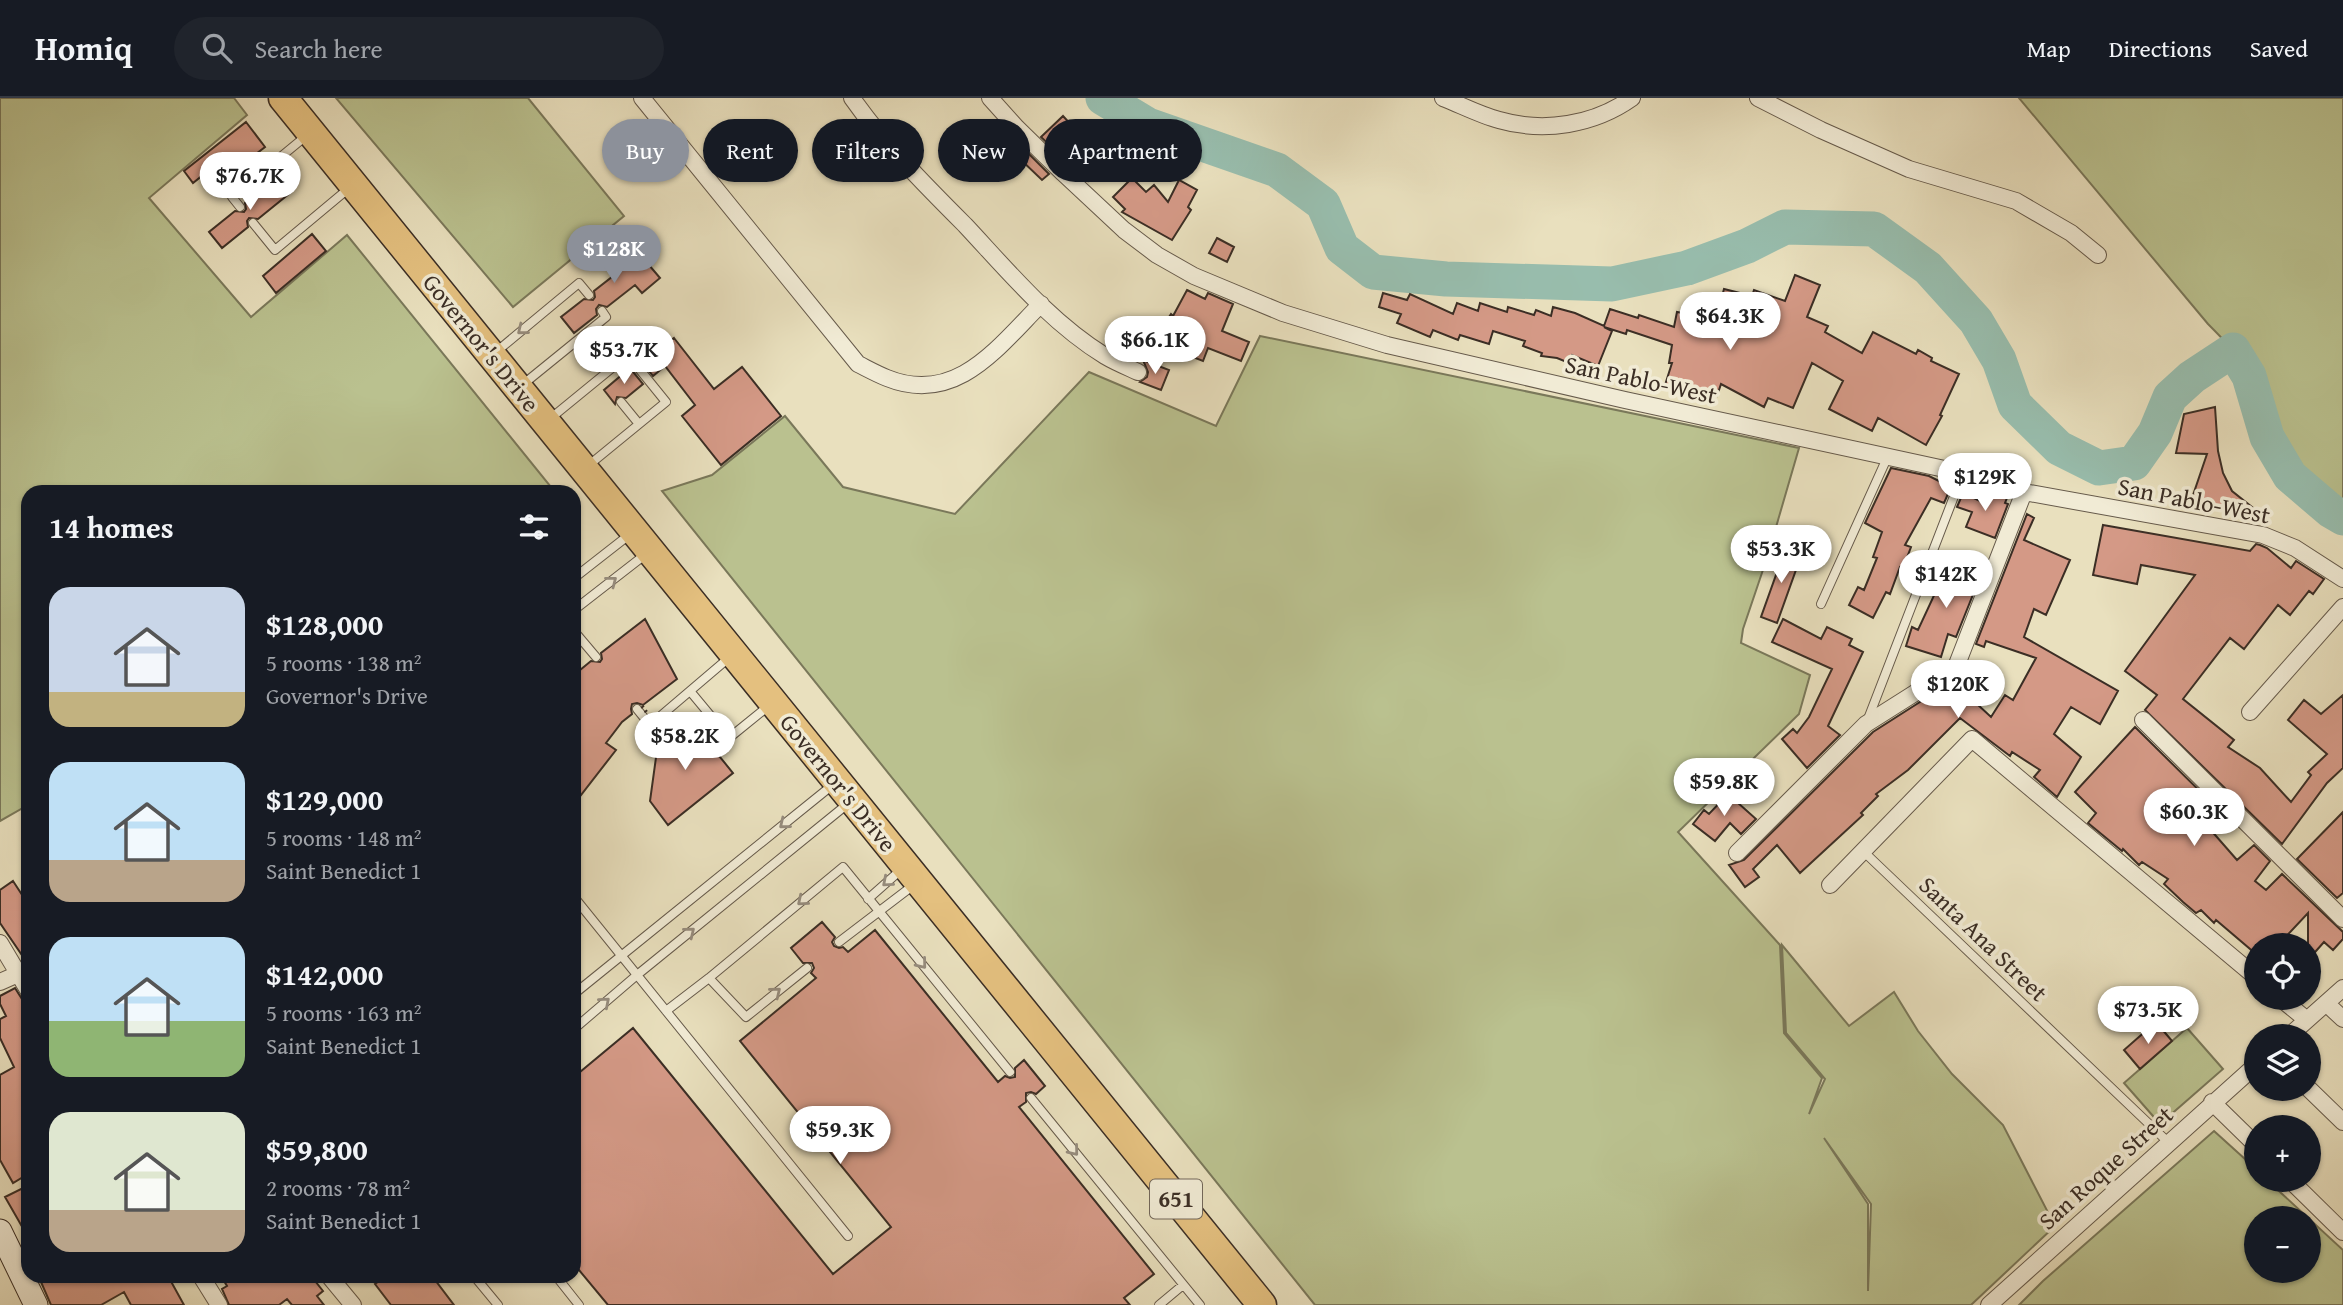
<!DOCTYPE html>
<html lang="en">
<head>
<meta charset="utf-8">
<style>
	body { margin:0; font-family:"Gentium Book Plus",serif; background:#20242c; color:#f1f3f6; height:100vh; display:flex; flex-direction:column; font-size:26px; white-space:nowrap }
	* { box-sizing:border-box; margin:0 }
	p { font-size:23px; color:#9ea1a6 }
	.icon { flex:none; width:38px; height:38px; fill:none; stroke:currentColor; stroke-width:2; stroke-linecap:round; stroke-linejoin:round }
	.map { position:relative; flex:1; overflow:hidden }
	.panel { position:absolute; left:21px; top:387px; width:560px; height:798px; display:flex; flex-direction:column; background:#171b24; border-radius:21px; box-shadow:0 2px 5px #0004 }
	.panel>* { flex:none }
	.guide { position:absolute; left:602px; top:21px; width:665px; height:63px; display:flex; gap:14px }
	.fabs { position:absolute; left:2244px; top:835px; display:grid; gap:14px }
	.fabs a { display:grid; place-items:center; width:77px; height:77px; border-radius:50%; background:#171b24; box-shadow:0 2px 5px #0004; font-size:35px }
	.price { position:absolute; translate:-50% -60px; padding:0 16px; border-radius:24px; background:#fff; color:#222; font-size:23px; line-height:46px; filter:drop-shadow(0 2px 4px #0008) }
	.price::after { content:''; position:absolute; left:50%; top:42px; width:21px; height:16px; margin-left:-10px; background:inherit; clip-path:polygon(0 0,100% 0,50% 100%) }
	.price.on { background:#8c9099; color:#fff }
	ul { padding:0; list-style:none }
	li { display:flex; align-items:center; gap:21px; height:175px; padding:0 28px }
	li span { display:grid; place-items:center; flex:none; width:196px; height:140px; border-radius:21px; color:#555 }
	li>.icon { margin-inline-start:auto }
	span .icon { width:84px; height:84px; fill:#fffc; stroke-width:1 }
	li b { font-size:30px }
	h2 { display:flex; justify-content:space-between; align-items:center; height:84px; padding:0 28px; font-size:30px }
	.chip { padding:0 24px; border-radius:32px; background:#171b24; box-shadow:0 2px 5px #0004; font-size:24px; line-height:63px }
	.chip.on { background:#8c9099; color:#fff }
	header { display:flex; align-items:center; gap:42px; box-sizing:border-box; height:98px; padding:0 35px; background:#171b24; border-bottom:2px solid #363941 }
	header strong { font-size:33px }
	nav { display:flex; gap:38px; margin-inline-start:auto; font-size:24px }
	.search { width:490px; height:63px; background:#20242c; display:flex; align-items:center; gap:18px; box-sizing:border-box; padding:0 24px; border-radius:38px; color:#9ea1a6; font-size:26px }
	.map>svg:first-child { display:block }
	.green { fill:#bac18f; stroke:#7a785a; stroke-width:2; fill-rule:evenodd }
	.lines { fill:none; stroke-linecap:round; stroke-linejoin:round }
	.river { stroke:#98bdad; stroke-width:35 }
	.building { fill:#d49986; stroke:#3b2e25; stroke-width:2 }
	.lane-casing { stroke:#665a4b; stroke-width:10 }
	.street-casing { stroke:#665a4b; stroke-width:18 }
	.secondary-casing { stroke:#3b2e25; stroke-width:25 }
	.highway-casing { stroke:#3b2e25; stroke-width:31 }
	.lane { stroke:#f1ebd5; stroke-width:8 }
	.street { stroke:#f1ebd5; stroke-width:16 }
	.secondary { stroke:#f1ebd5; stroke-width:23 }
	.highway { stroke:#e4c07f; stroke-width:28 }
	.path-bridge { stroke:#3b2e25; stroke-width:3.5; stroke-dasharray:2 3.5; stroke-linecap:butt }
	.oneway { stroke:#968c7d }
	.labels { text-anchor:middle; stroke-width:7; stroke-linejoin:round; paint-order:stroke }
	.shield { fill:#f1ebd5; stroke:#72675a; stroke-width:2 }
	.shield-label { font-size:23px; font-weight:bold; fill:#3b2e25 }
	.street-label { font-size:24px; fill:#3b2e25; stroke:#f1ebd5 }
</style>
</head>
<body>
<header>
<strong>Homiq</strong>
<div class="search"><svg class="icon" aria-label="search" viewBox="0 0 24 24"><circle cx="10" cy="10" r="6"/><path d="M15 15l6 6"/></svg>Search here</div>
<nav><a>Map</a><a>Directions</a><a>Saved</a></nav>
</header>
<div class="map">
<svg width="2343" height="1207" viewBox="0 0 2343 1207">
	<rect width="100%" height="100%" fill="#e9e0be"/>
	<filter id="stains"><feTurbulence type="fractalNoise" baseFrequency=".00286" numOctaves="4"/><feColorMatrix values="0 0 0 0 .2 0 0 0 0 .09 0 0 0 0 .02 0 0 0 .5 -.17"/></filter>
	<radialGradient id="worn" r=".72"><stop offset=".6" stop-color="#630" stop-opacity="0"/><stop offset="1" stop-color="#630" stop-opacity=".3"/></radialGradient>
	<path class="green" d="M 0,0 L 234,0 L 247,17 L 149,100 L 251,219 L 347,137 L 555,394 L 28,394 L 28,707 L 0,723 Z
		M 336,0 L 528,0 L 624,118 L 513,209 Z
		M 2019,0 L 2343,0 L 2343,420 C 2311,402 2280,373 2266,338 C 2258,319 2258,295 2248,276 C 2238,256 2223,241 2208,226 Z
		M 1260,238 L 1799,350 L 1767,460 L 1743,531 L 1741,545 L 1810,577 L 1799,616 L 1678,734 L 1780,847 L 1784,935 L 1822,980 L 1809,1016 L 1825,981 L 1786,935 L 1782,847 L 1849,928 L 1894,894 L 1918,933 L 1952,976 L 2003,1027 L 2055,1128 L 1971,1207 L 1315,1207 L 662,393 L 712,377 L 785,318 L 843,389 L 955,416 L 1089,274 L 1216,328 ZM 1824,1040 L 1871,1106 L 1868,1193 L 1868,1106 Z
		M 2187,930 L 2223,971 L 2160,1026 L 2124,985 Z
		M 2214,1033 L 2256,1071 L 2256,1082 L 2267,1082 L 2343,1152 L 2343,1207 L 2019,1207 L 2043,1183 ZM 2256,1120 L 2308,1120 L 2308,1172 L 2256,1172 Z"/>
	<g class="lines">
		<path class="river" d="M 1103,0 L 1148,27 L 1277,72 L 1323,106 L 1342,150 L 1373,174 L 1446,181 L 1612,186 L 1687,170 L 1747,148 L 1785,129 L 1874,131 L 1928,170 L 1976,223 L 1999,262 L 2015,307 L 2059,350 L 2099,370 L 2134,365 L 2155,335 L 2170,299 L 2192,279 L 2233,252 L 2249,278 L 2267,339 L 2290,378 L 2331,413 L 2343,420"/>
	</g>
	<path class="building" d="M 1063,18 L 1095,53 L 1086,61 L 1098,70 L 1088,83 L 1041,39 Z
		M 246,24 L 265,49 L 229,77 L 219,64 L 193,85 L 184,73 Z
		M 1026,53 L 1049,76 L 1042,82 L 1019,60 Z
		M 278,79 L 290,95 L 258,121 L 249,120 L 247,123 L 248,129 L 222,150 L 209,134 L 235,113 L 244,114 L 246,111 L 245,105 Z
		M 1132,80 L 1146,94 L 1154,87 L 1168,104 L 1179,82 L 1197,92 L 1188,109 L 1191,112 L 1172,142 L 1122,114 L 1125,111 L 1113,99 Z
		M 312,136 L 326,153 L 276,195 L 263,178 Z
		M 626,140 L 660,180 L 642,195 L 635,187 L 607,209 L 599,207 L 596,211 L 597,217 L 574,235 L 561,219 L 584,201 L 593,202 L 595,199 L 594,193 L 622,171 L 608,155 Z
		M 1217,140 L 1234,149 L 1227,164 L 1209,155 Z
		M 1795,177 L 1820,187 L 1807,219 L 1828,228 L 1825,234 L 1862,255 L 1873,234 L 1916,256 L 1918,252 L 1932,260 L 1931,263 L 1959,276 L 1940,317 L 1942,318 L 1926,347 L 1878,320 L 1872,333 L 1829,311 L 1843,283 L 1812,265 L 1793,310 L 1768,300 L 1764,309 L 1721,286 L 1717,298 L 1686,286 L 1683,293 L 1665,287 L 1672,265 L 1669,265 L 1672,247 L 1627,232 L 1626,236 L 1604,229 L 1612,233 L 1598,268 L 1572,257 L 1569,265 L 1557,260 L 1541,258 L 1542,255 L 1523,248 L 1525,243 L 1493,233 L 1489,246 L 1460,237 L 1458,242 L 1433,232 L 1430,239 L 1397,225 L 1401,216 L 1379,209 L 1383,195 L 1407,202 L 1410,196 L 1453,216 L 1457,205 L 1478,213 L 1480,205 L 1507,214 L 1508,209 L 1534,217 L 1536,212 L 1551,218 L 1553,209 L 1575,215 L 1604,228 L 1610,211 L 1638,220 L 1639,217 L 1674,229 L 1677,214 L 1716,221 L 1724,191 L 1752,198 L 1754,192 L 1785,203 Z
		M 1187,192 L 1205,201 L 1208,195 L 1233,206 L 1222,233 L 1249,244 L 1241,263 L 1208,250 L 1203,263 L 1185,256 L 1187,249 L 1161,231 L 1171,216 L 1173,218 Z
		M 674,240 L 714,291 L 742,269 L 781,318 L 721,367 L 682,318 L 695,307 L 665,268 L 653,278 L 642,264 Z
		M 1143,262 L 1169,272 L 1161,292 L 1140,284 L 1147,279 L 1148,274 Z
		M 630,270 L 643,286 L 626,300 L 617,299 L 615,306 L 604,292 Z
		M 2215,309 L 2218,353 L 2223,375 L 2232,393 L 2262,417 L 2189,409 L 2207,356 L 2176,355 L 2184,316 Z
		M 1891,370 L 1929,378 L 1951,389 L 1944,405 L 1931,400 L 1905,447 L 1911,449 L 1903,470 L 1900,469 L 1890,496 L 1886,494 L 1873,520 L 1849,507 L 1858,489 L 1864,492 L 1877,460 L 1873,459 L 1882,434 L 1865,425 Z
		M 1985,393 L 2007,400 L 2005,405 L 2008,406 L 1995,440 L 1966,429 L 1972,414 L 1957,409 L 1963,395 L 1980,403 Z
		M 2027,416 L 2034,420 L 2024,442 L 2070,462 L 2046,517 L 2034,511 L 2024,539 L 2118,593 L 2100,626 L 2071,609 L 2054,636 L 2081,659 L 2057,699 L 2034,679 L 2040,672 L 2012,654 L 2010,658 L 1960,620 L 1908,672 L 1876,696 L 1878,698 L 1861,715 L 1863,717 L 1800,775 L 1777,747 L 1753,771 L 1759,779 L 1745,789 L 1729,767 L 1744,762 L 1873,634 L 1945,588 L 1955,602 L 1963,593 L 1991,619 L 2005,597 L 2013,602 L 2036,560 L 1986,543 L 1984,549 L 1976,546 Z
		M 2103,427 L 2250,453 L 2256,446 L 2260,447 L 2267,450 L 2291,470 L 2296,463 L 2324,481 L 2313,496 L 2309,493 L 2290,517 L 2278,507 L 2244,551 L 2230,540 L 2183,601 L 2234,642 L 2228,649 L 2260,670 L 2291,704 L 2311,677 L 2308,674 L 2327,656 L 2288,622 L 2304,602 L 2321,616 L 2343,597 L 2343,670 L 2327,685 L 2282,746 L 2145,612 L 2157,597 L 2125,573 L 2195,477 L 2141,467 L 2137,486 L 2093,477 Z
		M 1786,449 L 1802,455 L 1777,525 L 1761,519 Z
		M 1950,463 L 1982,474 L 1956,539 L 1948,536 L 1941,559 L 1906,548 L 1912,529 L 1918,532 Z
		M 645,521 L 677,581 L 643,607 L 637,605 L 632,606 L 631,611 L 632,616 L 622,624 L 606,645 L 616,652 L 574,706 L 574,577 L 591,563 L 600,564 L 602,561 L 601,555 Z
		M 1783,521 L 1821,541 L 1827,529 L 1852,541 L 1849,547 L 1863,554 L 1828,628 L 1840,637 L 1807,670 L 1782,641 L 1793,631 L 1797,635 L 1809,619 L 1832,571 L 1772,544 Z
		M 689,621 L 733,675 L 668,727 L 650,703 L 658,645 Z
		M 2135,629 L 2223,716 L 2209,730 L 2237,762 L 2254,747 L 2270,763 L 2255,783 L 2266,792 L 2282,776 L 2343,834 L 2343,841 L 2333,852 L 2324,844 L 2308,862 L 2308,815 L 2278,847 L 2256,847 L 2256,856 L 2216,822 L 2214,825 L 2201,812 L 2196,815 L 2183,804 L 2164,786 L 2168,781 L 2142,764 L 2139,767 L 2123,751 L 2122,753 L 2088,725 L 2096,715 L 2075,694 Z
		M 1728,696 L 1756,721 L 1741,736 L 1730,725 L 1715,743 L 1693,726 L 1704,712 L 1709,716 Z
		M 2343,714 L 2343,795 L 2337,800 L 2297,761 Z
		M 13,783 L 28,806 L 28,866 L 0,825 L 0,792 Z
		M 822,824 L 835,839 L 832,844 L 834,848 L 839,850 L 843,849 L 848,854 L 875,832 L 998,984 L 1005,978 L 1010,980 L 1015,979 L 1015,970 L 1024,962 L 1045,988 L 1036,996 L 1031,994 L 1026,995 L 1026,1004 L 1019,1009 L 1154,1176 L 1124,1200 L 1130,1207 L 608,1207 L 574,1166 L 574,979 L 633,930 L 833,1176 L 891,1129 L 740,943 L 816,880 L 811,875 L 814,870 L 812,865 L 803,865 L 791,850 Z
		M 15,890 L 22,901 L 28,902 L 28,1076 L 13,1085 L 0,1062 L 0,977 L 14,969 L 0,940 L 0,921 L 6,918 L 0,906 L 0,898 Z
		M 2156,924 L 2172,943 L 2140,971 L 2124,952 Z
		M 23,1090 L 28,1099 L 28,1139 L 5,1099 Z
		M 53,1178 L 168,1178 L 184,1207 L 131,1207 L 124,1194 L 101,1207 L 51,1207 L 41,1184 Z
		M 221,1178 L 311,1178 L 323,1193 L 317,1198 L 324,1207 L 292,1207 L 287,1201 L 279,1207 L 229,1207 L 222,1191 L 227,1188 Z
		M 386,1178 L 432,1178 L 454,1207 L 391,1207 L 375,1186 Z"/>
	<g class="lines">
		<g class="lane-casing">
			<path id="lane" d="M 240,109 L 232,99 L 306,38
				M 253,125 L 275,152 L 348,91
				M 496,254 L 579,185 L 589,197
				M 521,288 L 606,219 L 602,213
				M 621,304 L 639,326
				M 551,320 L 628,257 L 666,304 L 589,367
				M 574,480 L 629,437
				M 1821,506 L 1887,360
				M 574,512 L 646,456
				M 574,533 L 596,559
				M 690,593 L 729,640 L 771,606
				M 637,611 L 650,627 L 731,558
				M 1868,621 L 1963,375
				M 1863,753 L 2168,1044
				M 574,799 L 848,1138
				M 868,801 L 903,770
				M 839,844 L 915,786
				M 807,870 L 746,919 L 709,880 L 843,769 L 1010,974
				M 574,896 L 835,685
				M 666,913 L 709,880
				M 574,931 L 637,877 L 850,704
				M 1031,1000 L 1200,1207
				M 474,1178 L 498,1207
				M 556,1178 L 579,1207
				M 1159,1207 L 1183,1187"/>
		</g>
		<g class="street-casing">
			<path id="street" d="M 642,0 L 858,266 C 868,271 877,276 887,280 C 956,308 998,249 1041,206
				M 852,0 C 885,47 925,87 965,127 C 1008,173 1051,225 1105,258 C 1115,264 1127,269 1138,274
				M 990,0 L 1017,30 L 1063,75 L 1124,132 L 1157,157 L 1194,178 L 1283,215 L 1387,247 L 1625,302 L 1963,375 L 2024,394 L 2263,437 L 2295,450 L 2343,481
				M 1443,0 C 1461,7 1480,17 1499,22 C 1544,35 1594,27 1632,0
				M 1758,0 L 1821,32 L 1909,71 L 2016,103 L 2071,135 L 2098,157
				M 2250,614 L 2343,509
				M 2143,622 L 2343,821
				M 1737,755 L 1866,626 L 1956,569 L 2024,394
				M 1830,787 L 1972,641 L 2256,879
				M 0,845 L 28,892
				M 0,884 L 18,876
				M 2280,900 L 2307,922
				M 2327,906 L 2343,921
				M 2289,938 L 2343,890
				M 2308,990 L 2343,1024
				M 2212,1004 L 2256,1047
				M 2290,1082 L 2343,1134
				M 201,1178 L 219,1207
				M 329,1178 L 353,1207
				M 1989,1207 L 2256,967"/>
		</g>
		<g class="secondary-casing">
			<path id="secondary" d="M 0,1133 L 36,1207"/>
		</g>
		<g class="highway-casing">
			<path id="highway" d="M 283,0 L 1262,1207"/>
		</g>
		<use href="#lane" class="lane"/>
		<use href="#street" class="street"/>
		<use href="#secondary" class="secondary"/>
		<use href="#highway" class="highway"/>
		<path class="path-bridge" d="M 642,608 L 665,640"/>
	</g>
	<defs><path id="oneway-chevron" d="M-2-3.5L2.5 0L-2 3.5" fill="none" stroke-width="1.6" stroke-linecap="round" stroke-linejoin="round" transform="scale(1.75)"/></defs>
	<g class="oneway">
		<use href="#oneway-chevron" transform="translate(522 232) rotate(141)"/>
		<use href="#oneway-chevron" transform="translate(612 483) rotate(-38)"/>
		<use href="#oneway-chevron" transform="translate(784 726) rotate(141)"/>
		<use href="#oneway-chevron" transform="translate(887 784) rotate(139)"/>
		<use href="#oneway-chevron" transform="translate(802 803) rotate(140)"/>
		<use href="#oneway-chevron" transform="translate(690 834) rotate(-39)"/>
		<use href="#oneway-chevron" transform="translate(922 866) rotate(51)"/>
		<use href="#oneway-chevron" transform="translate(776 894) rotate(-39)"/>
		<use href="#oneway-chevron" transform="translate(605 904) rotate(-41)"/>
		<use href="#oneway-chevron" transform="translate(1074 1053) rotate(51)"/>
	</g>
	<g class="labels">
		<rect class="shield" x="1150" y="1081.5" width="52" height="39" rx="5"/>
		<g class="shield-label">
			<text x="1176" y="1109">651</text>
		</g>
		<g class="street-label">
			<text transform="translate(481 245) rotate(51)" y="8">Governor's Drive</text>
			<text transform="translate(1641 282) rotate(12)" y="8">San Pablo-West</text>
			<text transform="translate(2194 403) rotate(11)" y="8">San Pablo-West</text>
			<text transform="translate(838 685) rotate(51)" y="8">Governor's Drive</text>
			<text transform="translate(1983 841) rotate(44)" y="8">Santa Ana Street</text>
			<text transform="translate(2106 1070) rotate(-42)" y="8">San Roque Street</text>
		</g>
	</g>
	<rect width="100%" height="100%" filter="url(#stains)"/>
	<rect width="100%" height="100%" fill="url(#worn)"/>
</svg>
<div class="fabs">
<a><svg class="icon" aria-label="locate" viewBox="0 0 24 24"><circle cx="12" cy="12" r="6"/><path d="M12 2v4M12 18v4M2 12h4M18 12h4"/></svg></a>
<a><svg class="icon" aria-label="layers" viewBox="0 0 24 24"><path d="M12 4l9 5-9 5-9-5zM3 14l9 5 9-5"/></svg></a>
<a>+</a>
<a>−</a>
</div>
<b class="price" style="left:250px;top:114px">$76.7K</b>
<b class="price on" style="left:614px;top:187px">$128K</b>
<b class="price" style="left:1730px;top:254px">$64.3K</b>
<b class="price" style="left:1155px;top:278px">$66.1K</b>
<b class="price" style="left:624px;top:288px">$53.7K</b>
<b class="price" style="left:1985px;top:415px">$129K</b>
<b class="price" style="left:1781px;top:487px">$53.3K</b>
<b class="price" style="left:1946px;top:512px">$142K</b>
<b class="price" style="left:1958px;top:622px">$120K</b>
<b class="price" style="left:685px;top:674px">$58.2K</b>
<b class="price" style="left:1724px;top:720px">$59.8K</b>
<b class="price" style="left:2194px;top:750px">$60.3K</b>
<b class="price" style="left:2148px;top:948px">$73.5K</b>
<b class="price" style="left:840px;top:1068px">$59.3K</b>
<div class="guide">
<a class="chip on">Buy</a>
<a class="chip">Rent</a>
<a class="chip">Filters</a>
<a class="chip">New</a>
<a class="chip">Apartment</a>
</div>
<section class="panel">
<h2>14 homes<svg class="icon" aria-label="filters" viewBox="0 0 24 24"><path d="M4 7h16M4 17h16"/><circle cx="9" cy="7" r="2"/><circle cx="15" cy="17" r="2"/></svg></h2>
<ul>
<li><span style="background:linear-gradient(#c9d6e8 75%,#c2b280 0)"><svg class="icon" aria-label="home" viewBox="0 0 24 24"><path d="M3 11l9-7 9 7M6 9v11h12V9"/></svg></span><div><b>$128,000</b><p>5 rooms · 138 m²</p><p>Governor's Drive</p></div></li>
<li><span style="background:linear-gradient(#bfe0f5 70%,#b9a48a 0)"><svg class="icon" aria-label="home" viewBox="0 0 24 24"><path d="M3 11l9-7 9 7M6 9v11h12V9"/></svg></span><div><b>$129,000</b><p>5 rooms · 148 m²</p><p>Saint Benedict 1</p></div></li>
<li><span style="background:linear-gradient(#bfe0f5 60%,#8fb573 0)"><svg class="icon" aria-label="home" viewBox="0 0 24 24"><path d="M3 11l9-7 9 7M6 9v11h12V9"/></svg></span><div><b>$142,000</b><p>5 rooms · 163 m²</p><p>Saint Benedict 1</p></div></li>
<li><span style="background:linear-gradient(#dfe7d0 70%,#b9a48a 0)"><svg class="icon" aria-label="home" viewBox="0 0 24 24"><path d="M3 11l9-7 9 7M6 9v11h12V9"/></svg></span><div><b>$59,800</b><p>2 rooms · 78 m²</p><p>Saint Benedict 1</p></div></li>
</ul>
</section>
</div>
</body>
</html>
